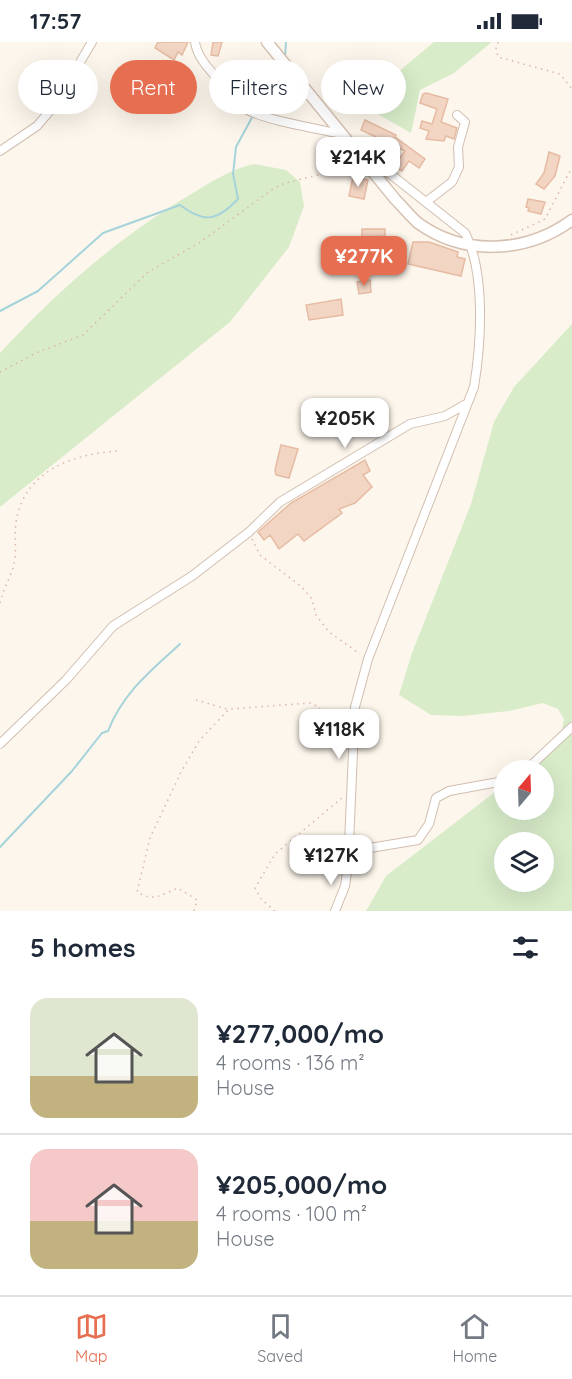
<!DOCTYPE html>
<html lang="en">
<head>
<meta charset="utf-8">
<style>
	body { margin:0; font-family:Quicksand,sans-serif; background:#f6f6f7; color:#1f2937; height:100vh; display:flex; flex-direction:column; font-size:22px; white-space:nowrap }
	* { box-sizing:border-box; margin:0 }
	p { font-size:20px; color:#747a83 }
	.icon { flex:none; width:33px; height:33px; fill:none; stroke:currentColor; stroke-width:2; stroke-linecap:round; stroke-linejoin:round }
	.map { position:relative; height:869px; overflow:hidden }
	.details { display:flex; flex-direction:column; background:#fff; flex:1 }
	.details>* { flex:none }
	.hud { position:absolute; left:18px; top:18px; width:537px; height:54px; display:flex; gap:12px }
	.needle { width:39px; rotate:19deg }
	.tools { position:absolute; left:494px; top:718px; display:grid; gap:12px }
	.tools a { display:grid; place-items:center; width:60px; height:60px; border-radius:50%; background:#fff; box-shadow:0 6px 24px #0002; font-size:30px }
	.price { position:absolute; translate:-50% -51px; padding:0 14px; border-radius:12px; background:#fff; color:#222; font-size:20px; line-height:39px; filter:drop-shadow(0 2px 3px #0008) }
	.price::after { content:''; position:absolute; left:50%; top:36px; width:18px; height:14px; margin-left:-9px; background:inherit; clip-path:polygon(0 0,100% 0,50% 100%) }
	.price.active { background:#e76f51; color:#fff }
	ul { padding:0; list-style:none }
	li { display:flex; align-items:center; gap:18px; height:150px; padding:0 30px }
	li+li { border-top:2px solid #e0e1e3 }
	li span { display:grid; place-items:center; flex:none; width:168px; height:120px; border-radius:18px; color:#555 }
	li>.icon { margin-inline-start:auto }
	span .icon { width:72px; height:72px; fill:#fffc; stroke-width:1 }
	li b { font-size:26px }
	h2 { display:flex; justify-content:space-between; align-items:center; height:72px; padding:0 30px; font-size:26px }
	.pill { padding:0 21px; border-radius:27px; background:#fff; box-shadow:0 6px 24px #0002; font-size:21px; line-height:54px }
	.pill.active { background:#e76f51; color:#fff }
	.status { display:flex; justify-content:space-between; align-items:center; height:42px; padding:0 30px; background:#fff; direction:ltr }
	.status svg { height:16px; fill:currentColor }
	.tabs { display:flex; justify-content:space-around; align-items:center; height:84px; border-top:2px solid #e0e1e3; background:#fff; font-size:16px; color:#747a83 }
	.tabs a { display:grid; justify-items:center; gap:3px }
	.tabs .active { color:#e76f51 }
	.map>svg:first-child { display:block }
	.green { fill:#d8ecc9; fill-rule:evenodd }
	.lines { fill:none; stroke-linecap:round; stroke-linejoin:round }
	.stream { stroke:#a5d3da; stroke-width:2 }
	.building { fill:#f3d5c3; stroke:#e6bba3; stroke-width:1.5 }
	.street-casing { stroke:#d1beb0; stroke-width:10 }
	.secondary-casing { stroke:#d6c0b0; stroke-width:13 }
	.path { stroke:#d9b8a5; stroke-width:1.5; stroke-dasharray:1.5 4.5; stroke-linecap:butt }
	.street { stroke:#fff; stroke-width:8 }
	.secondary { stroke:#fff; stroke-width:10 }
</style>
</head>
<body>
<div class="status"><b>17:57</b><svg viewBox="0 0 49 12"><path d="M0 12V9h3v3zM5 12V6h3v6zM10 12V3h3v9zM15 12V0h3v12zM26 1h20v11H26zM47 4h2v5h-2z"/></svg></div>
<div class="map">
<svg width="572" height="869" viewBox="0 0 572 869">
	<rect width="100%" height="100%" fill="#fdf6ec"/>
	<path class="green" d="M 434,0 L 492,0 L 454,31 L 420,48 L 411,91 L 360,62 Z
		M 254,122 L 286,128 L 300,140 L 304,164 L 289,205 L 230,280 L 0,465 L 0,311 C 56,250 121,193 193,151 C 213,139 231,127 254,122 Z
		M 572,282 L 572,869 L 366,869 L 386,834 L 504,743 L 504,768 L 543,768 L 543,729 L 518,729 L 560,695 L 564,677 L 558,667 L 543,661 L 509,669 L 462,674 L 431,673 L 399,653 L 412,611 L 471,462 L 494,380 L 514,345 ZM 504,801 L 543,801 L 543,840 L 504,840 Z"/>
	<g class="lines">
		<path class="stream" d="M 285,15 L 286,0
			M 0,269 L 38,249 L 103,191 L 180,163 C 204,181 216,180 238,157 L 233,132 L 236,105 L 281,22
			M 0,805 L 72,729 L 102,691 L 108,689 C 123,651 150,629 180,602"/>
	</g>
	<path class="building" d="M 158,0 L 188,0 L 182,13 L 178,10 L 174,18 L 155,6 Z
		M 213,0 L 222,0 L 218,14 L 211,13 Z
		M 426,51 L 448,57 L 441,80 L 457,86 L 454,97 L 446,94 L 444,99 L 426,97 L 429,89 L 420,86 L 422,79 L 432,82 L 437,67 L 420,61 L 423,52 Z
		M 365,78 L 396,93 L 395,95 L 425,117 L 419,126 L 409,119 L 402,129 L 394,124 L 405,109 L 361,88 Z
		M 549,110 L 560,114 L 555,134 L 544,147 L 536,142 L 544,131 Z
		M 353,135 L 368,138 L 364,157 L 349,154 Z
		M 528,157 L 545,160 L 541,172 L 528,169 L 529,166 L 526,165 Z
		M 362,187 L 385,187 L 385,194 L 362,195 Z
		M 413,200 L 429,200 L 458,210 L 457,215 L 465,217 L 461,234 L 408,222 Z
		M 370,238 L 371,250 L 359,252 L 357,240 Z
		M 341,257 L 343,273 L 309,278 L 306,263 Z
		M 281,403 L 298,407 L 289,436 L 276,433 L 275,428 Z
		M 365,418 L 370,429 L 363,433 L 372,445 L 355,461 L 339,467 L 342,471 L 304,499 L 298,492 L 279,507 L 270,493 L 264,498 L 258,490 L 291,461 Z"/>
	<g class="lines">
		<g class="street-casing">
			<path id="street" d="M 195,0 C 197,14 207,25 216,35 C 225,46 232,58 244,66 C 262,78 319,87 342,92
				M 0,109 L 37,84 L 54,64 L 92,0
				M 426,160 L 452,140 L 459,125 L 458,105 L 465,80 L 457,73
				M 0,702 L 66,638 L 113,584 L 192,534 L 249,490 L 280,460 L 410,382 L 445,374 L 466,362
				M 525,729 L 572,685
				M 348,824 L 364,807 L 418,798 L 429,782 L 436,756 L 449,749 L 504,739
				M 335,869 L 345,844 L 348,824 L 355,665 L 368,617 L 474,345 C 481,302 486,231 465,191 L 370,116 L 365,120"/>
		</g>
		<g class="secondary-casing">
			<path id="secondary" d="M 267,0 L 395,157 C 403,165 410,174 418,181 C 465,215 527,211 572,178"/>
		</g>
		<path class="path" d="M 498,0 L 496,6 L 498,15 L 560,32 L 572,47
			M 511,193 L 545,177 L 572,125
			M 0,330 L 36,311 L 83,293 L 148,230 L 199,201 L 273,147 L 285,141 L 356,124
			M 252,497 L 260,513 L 302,545 L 312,557 L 316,573 L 329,590 L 360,612
			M 0,561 C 3,548 9,538 13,526 C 18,509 13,492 17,475 C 27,428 74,412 117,409
			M 196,658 L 227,667
			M 194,869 L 197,858 L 178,846 C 161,853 154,860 137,850 L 150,796 L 181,730 L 199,699 L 229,667 L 310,661 L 317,664 L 345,695
			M 275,869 L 261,857 L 255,846 L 275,812 L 343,755"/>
		<use href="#street" class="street"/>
		<use href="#secondary" class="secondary"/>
	</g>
</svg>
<div class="tools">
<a><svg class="needle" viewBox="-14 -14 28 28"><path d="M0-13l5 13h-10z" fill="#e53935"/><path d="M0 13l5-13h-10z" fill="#747a83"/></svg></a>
<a><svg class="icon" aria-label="layers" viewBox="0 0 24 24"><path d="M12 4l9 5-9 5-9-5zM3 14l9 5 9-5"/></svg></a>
</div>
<b class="price" style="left:358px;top:146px">¥214K</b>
<b class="price active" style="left:364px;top:245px">¥277K</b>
<b class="price" style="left:345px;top:407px">¥205K</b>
<b class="price" style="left:339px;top:718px">¥118K</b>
<b class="price" style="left:331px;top:844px">¥127K</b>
<div class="hud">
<a class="pill">Buy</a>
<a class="pill active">Rent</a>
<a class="pill">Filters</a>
<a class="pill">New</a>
</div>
</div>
<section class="details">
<h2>5 homes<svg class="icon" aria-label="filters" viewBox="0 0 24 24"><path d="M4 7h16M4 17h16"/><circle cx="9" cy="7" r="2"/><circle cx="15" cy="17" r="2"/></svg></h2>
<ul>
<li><span style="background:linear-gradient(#dfe7d0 65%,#c2b280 0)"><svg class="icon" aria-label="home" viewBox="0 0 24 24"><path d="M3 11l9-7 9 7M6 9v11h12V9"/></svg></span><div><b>¥277,000/mo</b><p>4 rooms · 136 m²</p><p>House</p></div></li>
<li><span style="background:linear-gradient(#f6c9c9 60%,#c2b280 0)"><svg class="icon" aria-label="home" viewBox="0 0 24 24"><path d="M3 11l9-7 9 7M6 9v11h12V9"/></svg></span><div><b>¥205,000/mo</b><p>4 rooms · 100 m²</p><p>House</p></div></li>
</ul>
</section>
<nav class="tabs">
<a class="active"><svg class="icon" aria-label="map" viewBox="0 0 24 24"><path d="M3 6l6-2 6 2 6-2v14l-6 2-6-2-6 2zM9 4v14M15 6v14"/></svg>Map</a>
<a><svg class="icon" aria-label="saved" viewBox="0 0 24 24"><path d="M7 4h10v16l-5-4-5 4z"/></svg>Saved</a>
<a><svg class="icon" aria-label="home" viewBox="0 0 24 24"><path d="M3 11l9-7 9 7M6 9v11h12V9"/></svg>Home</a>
</nav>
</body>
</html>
